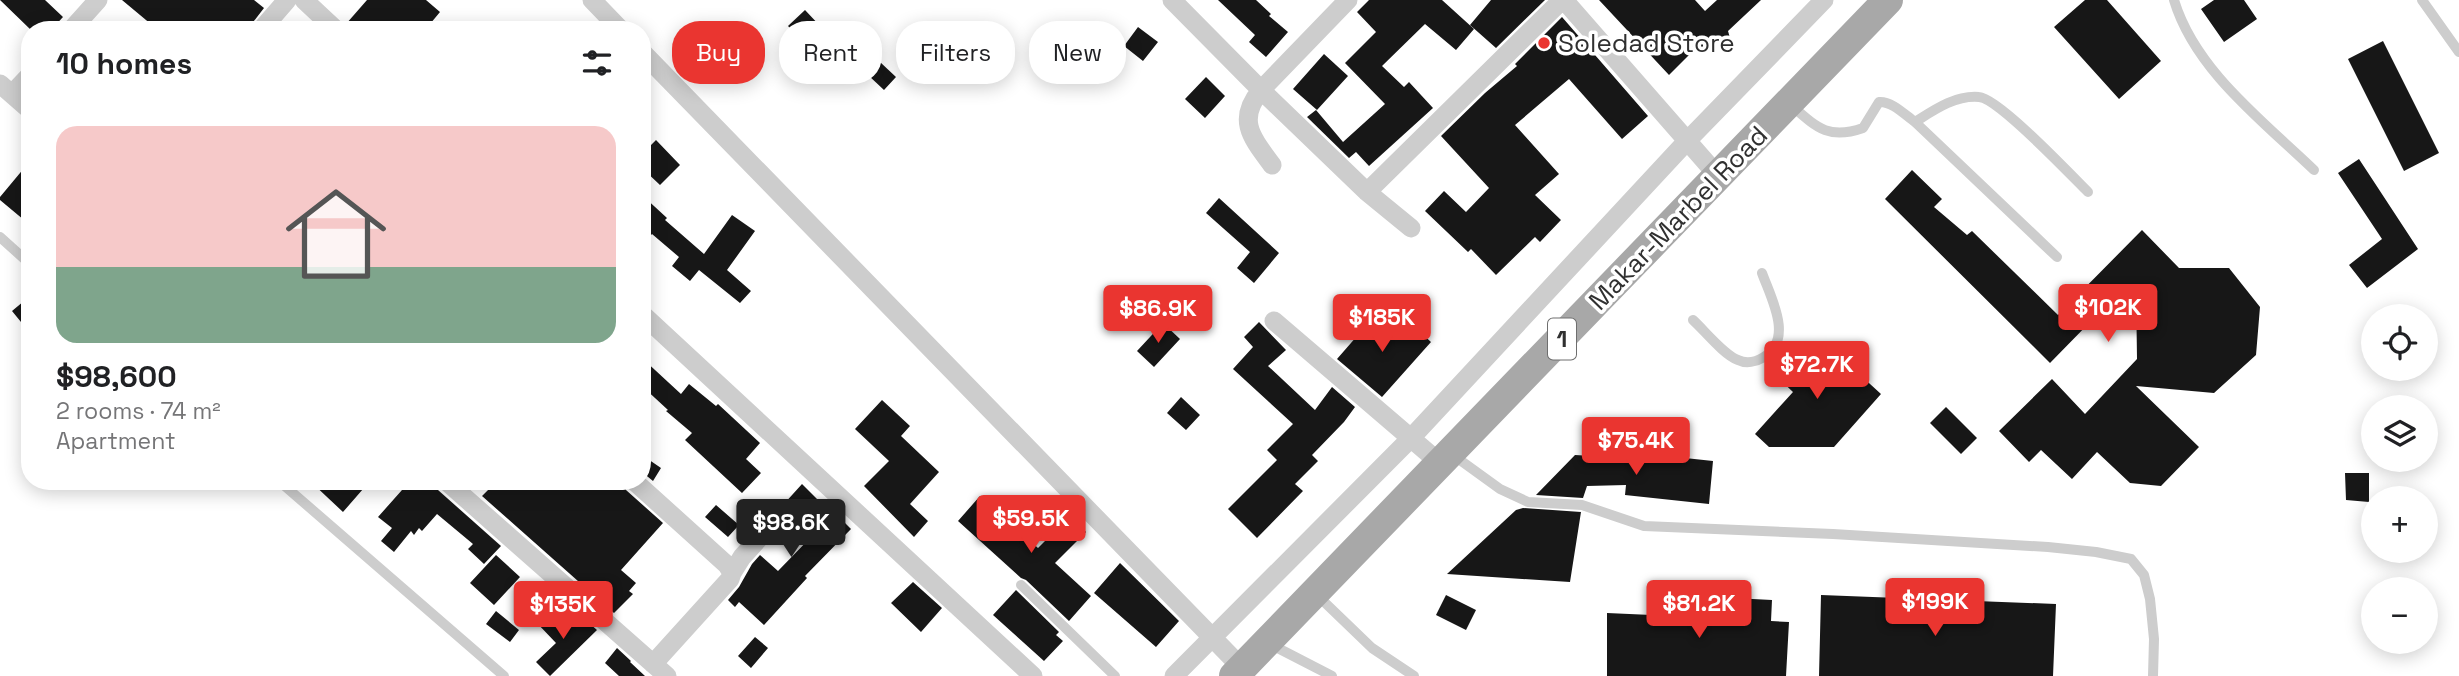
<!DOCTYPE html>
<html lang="en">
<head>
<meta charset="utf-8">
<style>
	body { margin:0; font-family:"Space Grotesk",sans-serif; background:#f2f2f2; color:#202124; height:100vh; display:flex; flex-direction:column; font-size:26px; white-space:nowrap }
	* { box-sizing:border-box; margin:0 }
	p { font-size:23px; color:#757577 }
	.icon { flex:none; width:38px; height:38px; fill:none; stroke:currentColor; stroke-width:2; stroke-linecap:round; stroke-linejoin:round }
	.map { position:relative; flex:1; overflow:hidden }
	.drawer { position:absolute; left:21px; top:21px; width:630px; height:469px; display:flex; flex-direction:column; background:#fff; border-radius:28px; box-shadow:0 4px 18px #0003 }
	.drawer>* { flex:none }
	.hud { position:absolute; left:672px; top:21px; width:665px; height:63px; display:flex; gap:14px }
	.controls { position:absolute; left:2361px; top:304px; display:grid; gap:14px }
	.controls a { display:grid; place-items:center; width:77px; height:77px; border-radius:50%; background:#fff; box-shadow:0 4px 18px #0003; font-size:35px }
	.price { position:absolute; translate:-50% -60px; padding:0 16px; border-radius:7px; background:#ea3530; color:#fff; font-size:23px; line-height:46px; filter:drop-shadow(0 2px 4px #0008) }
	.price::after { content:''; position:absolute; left:50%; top:42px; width:21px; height:16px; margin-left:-10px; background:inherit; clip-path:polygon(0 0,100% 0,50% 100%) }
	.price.active { background:#222; color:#fff }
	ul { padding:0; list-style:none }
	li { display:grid; align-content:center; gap:14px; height:371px; padding:0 35px }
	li+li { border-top:2px solid #e0e0e0 }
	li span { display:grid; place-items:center; height:217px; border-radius:21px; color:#555 }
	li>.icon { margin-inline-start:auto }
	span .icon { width:126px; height:126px; fill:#fffc; stroke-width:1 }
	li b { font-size:30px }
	h2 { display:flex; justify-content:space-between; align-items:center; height:84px; padding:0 35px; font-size:30px }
	.tag { padding:0 24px; border-radius:28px; background:#fff; box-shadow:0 4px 18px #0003; font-size:24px; line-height:63px }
	.tag.active { background:#ea3530; color:#fff }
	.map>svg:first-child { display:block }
	.building { fill:#171717 }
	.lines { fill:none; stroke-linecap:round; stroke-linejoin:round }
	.lane { stroke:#cdcdcd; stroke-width:10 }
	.street { stroke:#cdcdcd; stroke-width:19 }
	.primary { stroke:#a8a8a8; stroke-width:30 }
	.poi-dot { fill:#ea3530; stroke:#fff; stroke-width:2.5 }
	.labels { text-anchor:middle; stroke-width:7; stroke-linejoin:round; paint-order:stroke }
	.shield { fill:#fff; stroke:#6e6e6e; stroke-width:2 }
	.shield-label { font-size:24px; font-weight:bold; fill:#303030 }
	.poi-label { font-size:26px; fill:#303030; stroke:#fff; text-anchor:start }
	.street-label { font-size:26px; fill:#303030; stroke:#fff }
</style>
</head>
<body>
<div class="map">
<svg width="2459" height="676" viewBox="0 0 2459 676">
	<rect width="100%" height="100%" fill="#fff"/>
	<path class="building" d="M 0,0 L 45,0 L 63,17 L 51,30 L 31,30 Z
		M 122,0 L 254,0 L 264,8 L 247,30 L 158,30 Z
		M 367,0 L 426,0 L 440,12 L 425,30 L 348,30 L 346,24 Z
		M 1218,0 L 1256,0 L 1271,14 L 1269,16 L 1288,32 L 1266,57 L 1249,42 L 1255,35 Z
		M 1369,0 L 1442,0 L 1474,29 L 1456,50 L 1425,24 L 1382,66 L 1404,87 L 1409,82 L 1433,108 L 1369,166 L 1356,152 L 1349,158 L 1307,117 L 1316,110 L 1343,142 L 1385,104 L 1345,63 L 1376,32 L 1357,12 Z
		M 1491,0 L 1545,0 L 1496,48 L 1470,25 Z
		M 1599,0 L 1695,0 L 1705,11 L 1717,0 L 1761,0 L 1728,31 L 1730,38 L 1690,54 L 1669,75 Z
		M 2085,0 L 2107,0 L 2161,61 L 2119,99 L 2054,27 Z
		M 2214,0 L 2244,0 L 2257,19 L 2224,42 L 2201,9 Z
		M 805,10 L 821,27 L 805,43 L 788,26 Z
		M 1562,17 L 1648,116 L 1622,139 L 1569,79 L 1515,125 L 1559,174 L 1535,195 L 1561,220 L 1540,242 L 1535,237 L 1496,275 L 1471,249 L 1468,252 L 1425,211 L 1444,191 L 1466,212 L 1489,188 L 1441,136 L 1485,93 L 1517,66 L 1515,64 Z
		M 1138,27 L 1158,42 L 1143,61 L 1124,46 Z
		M 2383,41 L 2439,153 L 2404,171 L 2348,59 Z
		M 1324,54 L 1348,76 L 1317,110 L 1293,89 Z
		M 880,62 L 896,77 L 884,90 L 868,75 Z
		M 1206,77 L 1225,96 L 1205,118 L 1185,99 Z
		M 656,140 L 680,165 L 660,185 L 642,168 L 642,154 Z
		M 2359,159 L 2418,249 L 2367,288 L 2349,265 L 2382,239 L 2338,173 Z
		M 30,161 L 30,225 L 0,200 L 0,197 Z
		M 1912,170 L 1942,199 L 1934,207 L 1967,235 L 1972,231 L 2058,315 L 2142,230 L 2179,268 L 2229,268 L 2260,307 L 2256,355 L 2214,393 L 2136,386 L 2199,447 L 2161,486 L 2130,483 L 2097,452 L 2072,479 L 2041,450 L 2029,462 L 1999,431 L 2052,379 L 2085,414 L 2137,359 L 2136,288 L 2101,322 L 2095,317 L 2050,363 L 1885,199 Z
		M 642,195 L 667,218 L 665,220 L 704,254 L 732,215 L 755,231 L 727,270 L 751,291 L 740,303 L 699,270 L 690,281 L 672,266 L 679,257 L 652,234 L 642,245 Z
		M 1219,198 L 1279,253 L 1254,283 L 1237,268 L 1250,252 L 1206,213 Z
		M 30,296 L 30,333 L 12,311 Z
		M 1378,312 L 1409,340 L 1418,330 L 1431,342 L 1382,397 L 1337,359 Z
		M 1259,322 L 1286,350 L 1268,366 L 1315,410 L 1332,387 L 1355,407 L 1344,422 L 1312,455 L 1318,461 L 1295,484 L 1303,491 L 1257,538 L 1228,509 L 1277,460 L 1267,450 L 1293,424 L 1233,369 L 1253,347 L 1244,337 Z
		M 1163,323 L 1180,339 L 1154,367 L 1137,351 Z
		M 1803,344 L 1836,353 L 1881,394 L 1834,447 L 1769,447 L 1755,434 L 1793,392 L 1775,375 Z
		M 642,358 L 681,394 L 689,384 L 716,406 L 718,404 L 760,443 L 746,459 L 761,473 L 742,493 L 685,440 L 692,433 L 666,411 L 668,410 L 642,386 Z
		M 1181,397 L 1200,415 L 1186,430 L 1167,413 Z
		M 882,400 L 910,426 L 901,436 L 939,472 L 910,504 L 928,521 L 914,537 L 864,486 L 889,461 L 855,429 Z
		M 1946,407 L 1977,438 L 1961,454 L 1930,423 Z
		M 1629,452 L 1713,461 L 1709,504 L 1625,495 L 1626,485 L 1587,486 L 1583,498 L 1536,495 L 1575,455 L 1628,458 Z
		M 642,455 L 661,468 L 653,481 L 642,472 Z
		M 2345,473 L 2369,473 L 2369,502 L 2346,500 Z
		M 310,481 L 370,481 L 343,512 Z
		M 410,481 L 434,481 L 438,490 L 501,546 L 484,564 L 468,549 L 473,544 L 437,514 L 422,531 L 419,528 L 414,535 L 411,531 L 394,552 L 381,541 L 392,528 L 378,517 Z
		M 497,481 L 622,481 L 626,490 L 663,523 L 621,570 L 636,583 L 629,591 L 633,594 L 614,613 L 482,496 Z
		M 802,484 L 833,515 L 835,513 L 851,529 L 805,576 L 807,578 L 764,625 L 739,602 L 735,607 L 728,600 L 739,587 L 752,564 L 760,555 L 778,571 L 813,535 L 783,505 Z
		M 980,496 L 1038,548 L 1070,516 L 1086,532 L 1055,563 L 1091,596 L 1069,621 L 1026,580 L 1021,578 L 958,521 Z
		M 716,505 L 739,525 L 728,537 L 705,517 Z
		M 1523,508 L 1581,512 L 1570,582 L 1447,574 L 1516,510 Z
		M 496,555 L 520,577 L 494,605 L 470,583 Z
		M 1120,563 L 1179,621 L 1156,647 L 1094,593 Z
		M 913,582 L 942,608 L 921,632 L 891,603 Z
		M 1016,590 L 1059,632 L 1056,635 L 1063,641 L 1044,661 L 993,615 Z
		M 1446,595 L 1476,610 L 1466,630 L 1436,615 Z
		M 1675,595 L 1772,600 L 1771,621 L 1789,622 L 1786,676 L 1607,676 L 1607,613 L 1674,616 Z
		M 1821,595 L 2056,604 L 2053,676 L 1819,676 Z
		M 496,611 L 519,630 L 510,642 L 486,624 Z
		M 547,611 L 566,632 L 582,617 L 597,630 L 550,676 L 536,662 L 556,643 L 536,622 Z
		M 755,637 L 768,648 L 751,668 L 738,656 Z
		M 617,648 L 631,661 L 630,662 L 645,676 L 619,676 L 605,663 Z"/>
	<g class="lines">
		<path class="lane" d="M 2174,0 C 2195,70 2263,121 2314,170
			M 2422,0 L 2459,52
			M 1792,106 C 1817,128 1829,140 1863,128 L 1879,102 C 1892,101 1905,115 1915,122 L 2057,257
			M 1915,122 C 1934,110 1955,95 1979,97 C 1998,98 2070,174 2088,192
			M 0,237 L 30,264
			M 1693,320 C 1705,331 1724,355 1738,360 C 1746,364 1756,362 1764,357 C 1794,339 1771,298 1762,273
			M 1453,455 L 1500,489 L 1528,502 L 1582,505 L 1644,526 L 1833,534 L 2048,547 L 2096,552 L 2131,559 L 2144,575 L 2150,599 L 2154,639 L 2153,676
			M 279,481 L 504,676
			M 1021,585 L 1115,676
			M 1318,596 L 1372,648 L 1414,676
			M 1270,644 L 1332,676"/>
		<path class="street" d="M 304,0 L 336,30
			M 592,0 L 621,30
			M 1172,0 L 1261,90 C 1236,120 1252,138 1272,165
			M 1348,0 L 1261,90 L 1367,192 L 1411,228
			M 1564,0 L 1718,176
			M 71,30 L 98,0
			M 261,30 L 287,0
			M 642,52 L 1242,668
			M 0,84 L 30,110
			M 12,94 L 30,75
			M 1367,192 L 1562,0
			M 642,314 L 1033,676
			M 1274,321 L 1441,464
			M 446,481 L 667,676
			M 634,481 L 727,565 L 732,573 L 730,579 L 653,664
			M 732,573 L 742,557 L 772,524
			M 1174,676 L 1411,438 L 1687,141 L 1824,0"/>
		<path class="primary" d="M 1234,676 L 1888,0"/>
	</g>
	<circle class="poi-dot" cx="1544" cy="43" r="7"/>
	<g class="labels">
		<rect class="shield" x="1548" y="318.5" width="28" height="41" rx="5"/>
		<g class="shield-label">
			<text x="1562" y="347">1</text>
		</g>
		<g class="poi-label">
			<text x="1558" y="52">Soledad Store</text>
		</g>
		<g class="street-label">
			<text transform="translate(1678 218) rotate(-46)" y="9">Makar-Marbel Road</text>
		</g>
	</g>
</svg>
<div class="controls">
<a><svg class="icon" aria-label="locate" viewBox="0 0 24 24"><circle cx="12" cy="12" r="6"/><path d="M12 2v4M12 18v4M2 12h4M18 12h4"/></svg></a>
<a><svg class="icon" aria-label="layers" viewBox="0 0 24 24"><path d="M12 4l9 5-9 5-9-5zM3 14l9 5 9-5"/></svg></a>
<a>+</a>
<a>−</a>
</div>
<b class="price" style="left:2108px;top:344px">$102K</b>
<b class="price" style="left:1158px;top:345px">$86.9K</b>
<b class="price" style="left:1382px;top:354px">$185K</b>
<b class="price" style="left:1817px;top:401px">$72.7K</b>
<b class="price" style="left:1636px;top:477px">$75.4K</b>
<b class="price" style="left:1031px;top:555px">$59.5K</b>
<b class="price active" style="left:791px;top:559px">$98.6K</b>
<b class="price" style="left:1935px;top:638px">$199K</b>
<b class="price" style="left:1699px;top:640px">$81.2K</b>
<b class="price" style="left:563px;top:641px">$135K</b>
<div class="hud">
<a class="tag active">Buy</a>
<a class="tag">Rent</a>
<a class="tag">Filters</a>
<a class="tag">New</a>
</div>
<section class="drawer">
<h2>10 homes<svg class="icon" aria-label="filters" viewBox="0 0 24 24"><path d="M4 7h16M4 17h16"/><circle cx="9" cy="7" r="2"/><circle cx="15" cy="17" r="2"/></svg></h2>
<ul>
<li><span style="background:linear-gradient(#f6c9c9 65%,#7fa58c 0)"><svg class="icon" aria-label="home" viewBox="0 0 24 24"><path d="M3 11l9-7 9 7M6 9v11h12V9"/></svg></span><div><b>$98,600</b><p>2 rooms · 74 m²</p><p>Apartment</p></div></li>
</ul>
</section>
</div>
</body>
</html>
